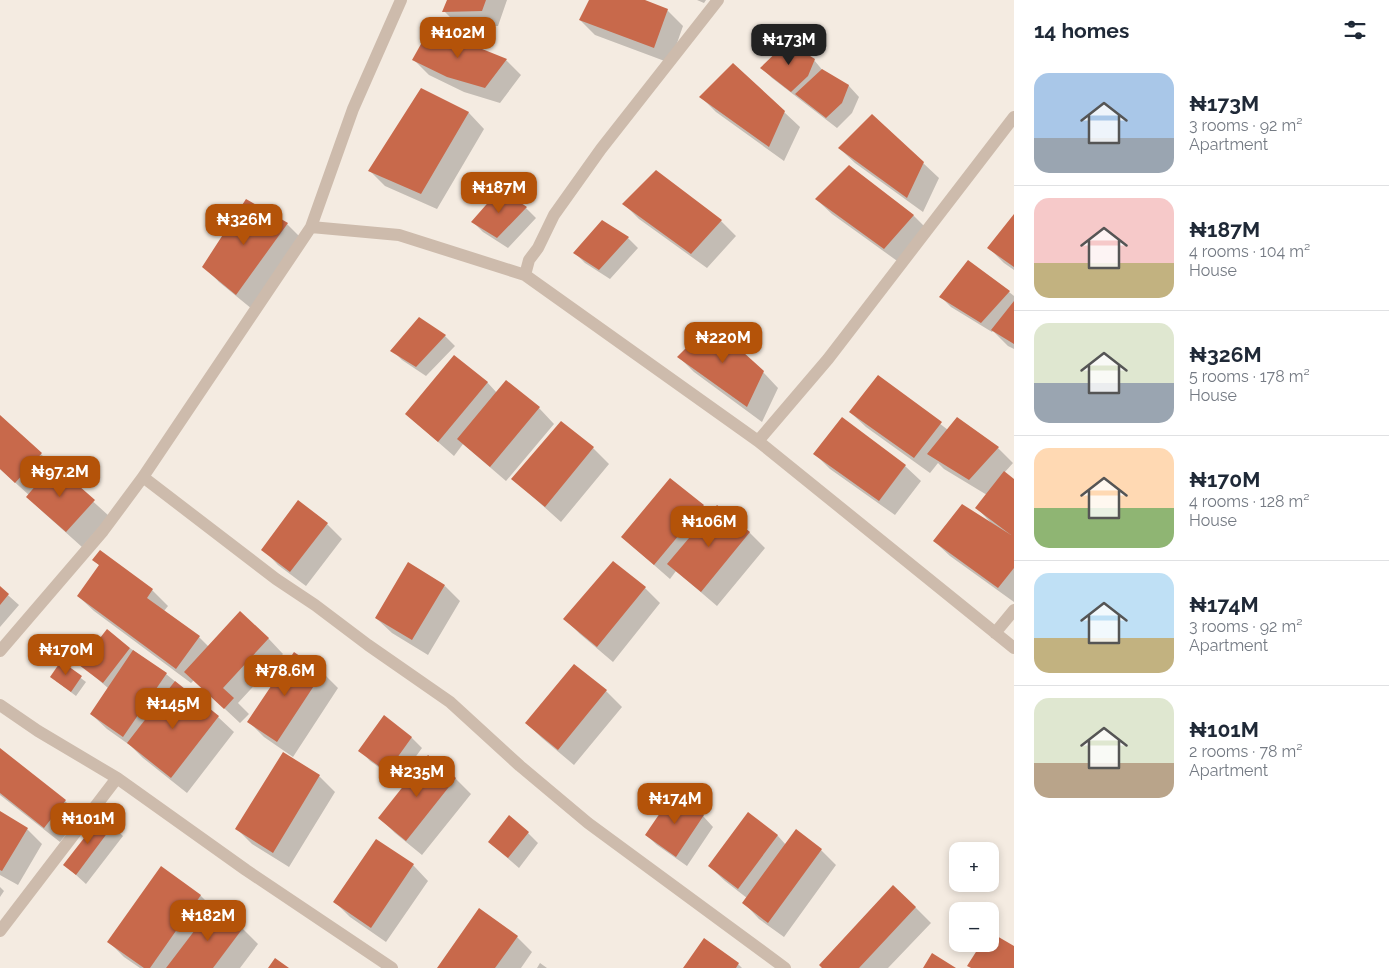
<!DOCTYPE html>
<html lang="en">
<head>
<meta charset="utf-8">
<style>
	body { margin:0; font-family:Raleway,sans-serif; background:#f6f6f7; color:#1f2937; height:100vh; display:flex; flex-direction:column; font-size:19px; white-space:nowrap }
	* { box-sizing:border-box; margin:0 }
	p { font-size:16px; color:#747a83 }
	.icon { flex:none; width:28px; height:28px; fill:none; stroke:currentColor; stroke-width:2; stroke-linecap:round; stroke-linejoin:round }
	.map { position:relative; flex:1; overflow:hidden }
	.details { display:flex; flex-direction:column; background:#fff; width:375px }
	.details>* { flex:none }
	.controls { position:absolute; left:949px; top:842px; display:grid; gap:10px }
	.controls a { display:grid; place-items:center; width:50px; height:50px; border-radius:10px; background:#fff; box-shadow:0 2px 8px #0003; font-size:25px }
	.price { position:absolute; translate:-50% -42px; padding:0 11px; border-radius:10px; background:#b45309; color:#fff; font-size:16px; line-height:32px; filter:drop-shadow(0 1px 2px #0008) }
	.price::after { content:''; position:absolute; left:50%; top:30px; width:15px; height:11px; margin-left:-8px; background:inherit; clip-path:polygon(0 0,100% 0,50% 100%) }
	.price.current { background:#222; color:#fff }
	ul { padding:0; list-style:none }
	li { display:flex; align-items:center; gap:15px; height:125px; padding:0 20px }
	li+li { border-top:1px solid #e0e1e3 }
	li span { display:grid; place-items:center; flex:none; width:140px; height:100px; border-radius:15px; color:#555 }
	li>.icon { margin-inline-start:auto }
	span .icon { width:60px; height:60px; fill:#fffc; stroke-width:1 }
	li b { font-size:21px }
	h2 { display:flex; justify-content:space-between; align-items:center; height:60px; padding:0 20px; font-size:21px }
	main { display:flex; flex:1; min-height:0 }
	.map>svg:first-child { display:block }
	.shadow { fill:#0003 }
	.building { fill:#c8694b }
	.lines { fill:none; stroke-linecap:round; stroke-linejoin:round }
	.minor { stroke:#cdbbac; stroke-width:12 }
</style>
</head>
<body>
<main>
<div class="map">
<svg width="1014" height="968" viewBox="0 0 1014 968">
	<rect width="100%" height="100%" fill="#f4ebe1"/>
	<path class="shadow" d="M 449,0 L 507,0 L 498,26 L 459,26 L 444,11 Z
		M 591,0 L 642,0 L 667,10 L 683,26 L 670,63 L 595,35 L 580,20 Z
		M 697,0 L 706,0 L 704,3 Z
		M 414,60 L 506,60 L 521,75 L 500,103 L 464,92 L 429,75 Z
		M 814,60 L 824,72 L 849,86 L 859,97 L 852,113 L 837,128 L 772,78 L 762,68 Z
		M 421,90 L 469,113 L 484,129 L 437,209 L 385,186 L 370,171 Z
		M 701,97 L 784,112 L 800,127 L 784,161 L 716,112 Z
		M 839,148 L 923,163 L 939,178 L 923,212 L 855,163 Z
		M 849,167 L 914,216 L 929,231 L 900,263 L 832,214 L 816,199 Z
		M 624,204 L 721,221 L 736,236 L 707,268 L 639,219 Z
		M 526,208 L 536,218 L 508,248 L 483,232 L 473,222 Z
		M 1014,216 L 1014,270 L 1004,263 L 989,248 Z
		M 603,222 L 628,238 L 638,248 L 610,279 L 585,263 L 575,253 Z
		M 287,224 L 302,239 L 252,309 L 219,282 L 204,266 Z
		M 1009,292 L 1014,296 L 1014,349 L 1008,346 L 993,331 L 992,332 L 951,307 L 941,297 Z
		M 419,319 L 445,336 L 455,346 L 426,376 L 402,360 L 392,350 Z
		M 679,357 L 763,372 L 778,388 L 762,422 L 694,372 Z
		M 878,376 L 948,430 L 998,448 L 1013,463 L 1004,473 L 1014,480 L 1014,602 L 950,556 L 934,541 L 992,524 L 977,508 L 987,495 L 944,469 L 938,463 L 930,473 L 866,427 L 850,412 Z
		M 487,382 L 497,393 L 539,408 L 554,424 L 506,481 L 463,444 L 454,456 L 406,414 Z
		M 0,417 L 109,516 L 82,547 L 43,512 L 28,497 L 29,495 L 0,469 Z
		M 843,419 L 905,466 L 921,481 L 895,515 L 830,469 L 815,454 Z
		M 561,422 L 593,448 L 609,464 L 561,522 L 513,479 Z
		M 703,506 L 711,514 L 749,532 L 765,548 L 717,606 L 676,571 L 670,579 L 622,537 Z
		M 327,524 L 342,539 L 306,586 L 278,565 L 263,549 Z
		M 100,552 L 152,590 L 168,606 L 164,611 L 199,637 L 209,647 L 268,638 L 283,654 L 238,703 L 249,714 L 240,723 L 194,680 L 191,683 L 94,611 L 78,596 L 100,566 L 94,560 Z
		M 613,562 L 645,588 L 660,603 L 613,662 L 580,634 L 565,619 Z
		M 445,586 L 460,601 L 428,655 L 392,633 L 376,618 Z
		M 0,588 L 19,605 L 0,627 Z
		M 130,648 L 166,674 L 218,717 L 234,732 L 187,793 L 143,758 L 131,746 L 107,729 L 91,714 L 108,688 L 81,665 Z
		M 294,654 L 323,673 L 338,688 L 293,757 L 264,737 L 249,722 Z
		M 61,663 L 86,682 L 76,696 L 56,681 Z
		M 574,666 L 606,691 L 622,707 L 574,765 L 542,738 L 526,723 Z
		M 384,717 L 412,738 L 422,748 L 398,781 L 370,761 L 360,750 Z
		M 0,749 L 65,801 L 80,816 L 60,842 L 0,795 Z
		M 283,754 L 319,776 L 335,792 L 289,867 L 252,844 L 237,829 Z
		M 429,757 L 456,779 L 471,794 L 422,855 L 395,833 L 380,818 Z
		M 673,796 L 703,816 L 713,827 L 687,866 L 657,845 L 646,835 Z
		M 0,812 L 27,829 L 42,844 L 18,885 L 0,875 Z
		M 748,814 L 778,836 L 786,845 L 821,850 L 836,865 L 784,937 L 759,919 L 744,903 L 747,898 L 725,881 L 709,866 Z
		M 102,817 L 123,836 L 86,884 L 65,865 Z
		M 528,833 L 538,843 L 519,868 L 489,842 Z
		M 413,865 L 428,881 L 386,942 L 350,917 L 335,902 Z
		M 161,868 L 201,896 L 213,908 L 214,907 L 243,929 L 258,944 L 240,968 L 140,968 L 124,957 L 109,942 Z
		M 0,887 L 4,891 L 0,897 Z
		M 915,907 L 931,923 L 888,968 L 824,968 Z
		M 517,937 L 532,952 L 521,968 L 438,968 Z
		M 540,963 L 547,968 L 537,968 Z
		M 738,964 L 742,968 L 685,968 Z"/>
	<path class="building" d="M 447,0 L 486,0 L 482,11 L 442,12 Z
		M 589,0 L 645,0 L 668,9 L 654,48 L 579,20 Z
		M 430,28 L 507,59 L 485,88 L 447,77 L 412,60 Z
		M 787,42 L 815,59 L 808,76 L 791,92 L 760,68 Z
		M 733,63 L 785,111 L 769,147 L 699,97 Z
		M 822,69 L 849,85 L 842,103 L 826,118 L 795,94 Z
		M 421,88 L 469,112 L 421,194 L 368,171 Z
		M 872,114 L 924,162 L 907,198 L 838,148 Z
		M 849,165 L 914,215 L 884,249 L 815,199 Z
		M 656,170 L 722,220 L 691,254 L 622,204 Z
		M 500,189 L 527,207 L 497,238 L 471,222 Z
		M 246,199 L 288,223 L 236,295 L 202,267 Z
		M 1014,214 L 1014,267 L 987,248 Z
		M 602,220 L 629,237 L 599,270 L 573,253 Z
		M 968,260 L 1010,291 L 981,323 L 939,297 Z
		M 1014,301 L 1014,344 L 991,330 Z
		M 419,317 L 446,335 L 416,367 L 390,351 Z
		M 711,323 L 764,371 L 747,407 L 677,357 Z
		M 454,355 L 488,382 L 438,442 L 405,414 Z
		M 878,375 L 942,422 L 914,458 L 849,412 Z
		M 506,380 L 540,407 L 490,467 L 457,439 Z
		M 0,415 L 42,453 L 15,483 L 0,469 Z
		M 842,417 L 906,465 L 879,501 L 813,454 Z
		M 957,417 L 999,447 L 969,480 L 927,454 Z
		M 561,421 L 594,447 L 545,507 L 511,479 Z
		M 54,464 L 95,500 L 66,532 L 26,497 Z
		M 1004,471 L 1014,479 L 1014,568 L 998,588 L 933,541 L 962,504 L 1011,535 L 975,508 Z
		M 670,478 L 704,505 L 654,565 L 621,537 Z
		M 298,500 L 328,523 L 290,572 L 261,550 Z
		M 717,505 L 750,532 L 701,592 L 667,564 Z
		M 100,550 L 153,589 L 147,598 L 200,636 L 176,669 L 77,596 L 99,565 L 92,560 Z
		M 613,561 L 646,587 L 597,647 L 563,619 Z
		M 408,562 L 445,585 L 412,640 L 375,618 Z
		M 0,586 L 9,594 L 0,605 Z
		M 240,611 L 269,638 L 223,688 L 234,698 L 224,709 L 184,672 Z
		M 107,629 L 130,648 L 103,683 L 79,665 Z
		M 133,650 L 167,673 L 123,737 L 90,714 Z
		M 294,652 L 323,672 L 277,742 L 247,722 Z
		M 61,661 L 82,676 L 71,692 L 50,677 Z
		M 574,664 L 607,690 L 558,750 L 525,723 Z
		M 175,681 L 219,716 L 171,778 L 127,743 Z
		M 384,715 L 412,737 L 387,772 L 358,751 Z
		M 0,748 L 66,800 L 44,828 L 0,793 Z
		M 283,752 L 320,775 L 273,853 L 235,829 Z
		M 428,755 L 456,778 L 406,841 L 378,818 Z
		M 673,794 L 704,815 L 676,857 L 645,835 Z
		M 0,811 L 28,828 L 2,871 L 0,870 Z
		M 748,812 L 778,835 L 738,889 L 708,866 Z
		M 102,815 L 114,824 L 76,875 L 63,865 Z
		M 509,815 L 529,832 L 508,858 L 488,842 Z
		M 796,829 L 822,849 L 768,923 L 742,903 Z
		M 376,839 L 414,864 L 371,928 L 333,902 Z
		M 161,866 L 201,895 L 150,968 L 144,968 L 107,942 Z
		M 893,885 L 916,907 L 859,968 L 822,968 L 819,965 Z
		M 214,905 L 243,928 L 213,968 L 166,968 Z
		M 479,908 L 518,936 L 495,968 L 437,968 Z
		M 990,932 L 1014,946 L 1014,968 L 971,968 L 967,966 L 981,944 L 990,944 Z
		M 704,938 L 739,963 L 736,968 L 683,968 Z
		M 932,953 L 956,968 L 923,968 Z
		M 275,958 L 289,968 L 268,968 Z"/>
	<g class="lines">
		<path class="minor" d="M 311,227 L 399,235 L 525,275 L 758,441 L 1014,648
			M 525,275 L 529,260 L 538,248 L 554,215 L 601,149 L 718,0
			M 758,441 L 828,359 L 1014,117
			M 143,477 L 276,579 L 315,605 L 368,645 L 450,702 L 520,766 L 588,823 L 785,968
			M 995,633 L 1014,610
			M 0,651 L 103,531 L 143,477 L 311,227 L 353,109 L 401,0
			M 0,705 L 38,731 L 117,778 L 246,870 L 392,968
			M 0,931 L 117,778"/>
	</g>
</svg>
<div class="controls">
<a>+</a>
<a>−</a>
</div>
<b class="price" style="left:458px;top:59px">₦102M</b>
<b class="price current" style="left:789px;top:66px">₦173M</b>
<b class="price" style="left:499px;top:214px">₦187M</b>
<b class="price" style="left:244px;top:246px">₦326M</b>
<b class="price" style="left:723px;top:364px">₦220M</b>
<b class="price" style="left:60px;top:498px">₦97.2M</b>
<b class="price" style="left:709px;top:548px">₦106M</b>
<b class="price" style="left:66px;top:676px">₦170M</b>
<b class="price" style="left:285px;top:697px">₦78.6M</b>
<b class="price" style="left:173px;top:730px">₦145M</b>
<b class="price" style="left:417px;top:798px">₦235M</b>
<b class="price" style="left:675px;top:825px">₦174M</b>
<b class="price" style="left:88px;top:845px">₦101M</b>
<b class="price" style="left:208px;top:942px">₦182M</b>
</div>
<section class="details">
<h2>14 homes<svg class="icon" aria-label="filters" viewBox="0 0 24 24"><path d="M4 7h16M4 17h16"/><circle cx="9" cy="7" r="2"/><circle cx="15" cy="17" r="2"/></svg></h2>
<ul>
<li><span style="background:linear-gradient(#a9c7e8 65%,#9aa5b1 0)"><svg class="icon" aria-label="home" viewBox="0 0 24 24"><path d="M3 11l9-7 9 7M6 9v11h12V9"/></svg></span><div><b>₦173M</b><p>3 rooms · 92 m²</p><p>Apartment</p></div></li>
<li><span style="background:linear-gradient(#f6c9c9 65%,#c2b280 0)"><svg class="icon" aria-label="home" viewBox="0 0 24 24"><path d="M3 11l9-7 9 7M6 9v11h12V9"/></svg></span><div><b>₦187M</b><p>4 rooms · 104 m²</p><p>House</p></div></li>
<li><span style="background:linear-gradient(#dfe7d0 60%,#9aa5b1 0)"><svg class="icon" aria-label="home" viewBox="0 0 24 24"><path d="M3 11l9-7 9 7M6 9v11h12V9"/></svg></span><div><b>₦326M</b><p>5 rooms · 178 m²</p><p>House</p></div></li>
<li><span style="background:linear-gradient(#ffd9b3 60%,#8fb573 0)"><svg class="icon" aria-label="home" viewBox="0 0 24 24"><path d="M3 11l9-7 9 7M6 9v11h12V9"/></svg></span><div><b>₦170M</b><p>4 rooms · 128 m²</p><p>House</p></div></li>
<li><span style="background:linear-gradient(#bfe0f5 65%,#c2b280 0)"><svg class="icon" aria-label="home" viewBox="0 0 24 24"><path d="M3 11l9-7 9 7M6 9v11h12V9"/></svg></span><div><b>₦174M</b><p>3 rooms · 92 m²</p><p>Apartment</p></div></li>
<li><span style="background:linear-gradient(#dfe7d0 65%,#b9a48a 0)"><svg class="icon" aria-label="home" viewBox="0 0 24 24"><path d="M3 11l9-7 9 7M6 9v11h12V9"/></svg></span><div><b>₦101M</b><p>2 rooms · 78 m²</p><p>Apartment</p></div></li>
</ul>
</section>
</main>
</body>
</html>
